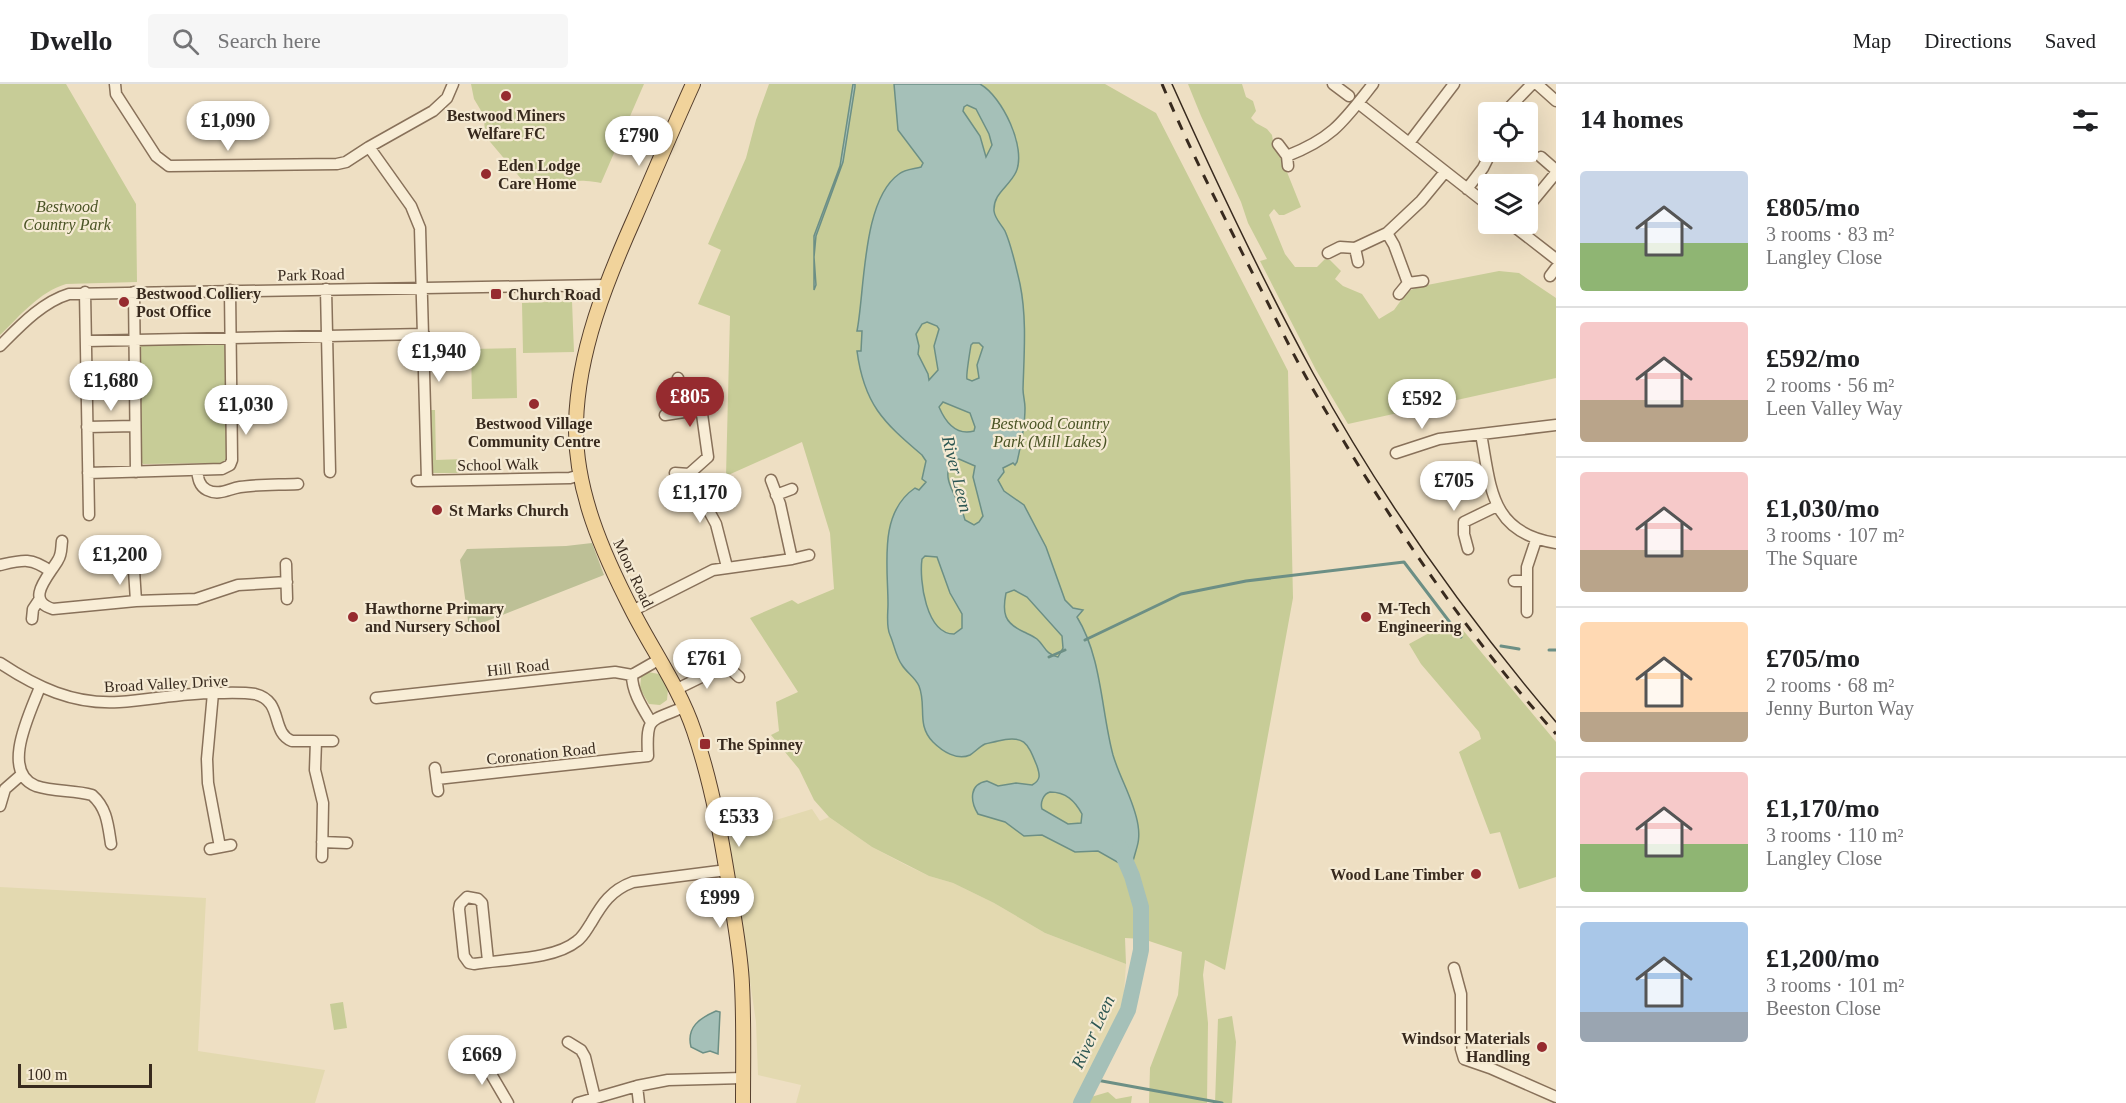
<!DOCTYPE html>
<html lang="en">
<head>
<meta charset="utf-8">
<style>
	body { margin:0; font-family:"Times New Roman",serif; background:#f6f6f6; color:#202124; height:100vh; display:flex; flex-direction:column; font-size:22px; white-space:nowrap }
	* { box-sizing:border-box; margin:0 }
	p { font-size:20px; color:#757577 }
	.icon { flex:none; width:33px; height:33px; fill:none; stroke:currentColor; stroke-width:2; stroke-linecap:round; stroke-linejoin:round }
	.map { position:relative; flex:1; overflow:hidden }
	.details { display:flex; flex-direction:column; background:#fff; width:570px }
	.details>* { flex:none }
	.controls { position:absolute; left:1478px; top:18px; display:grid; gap:12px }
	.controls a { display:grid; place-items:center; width:60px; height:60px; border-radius:6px; background:#fff; box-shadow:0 6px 24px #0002; font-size:30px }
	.scale { position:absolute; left:18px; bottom:15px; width:134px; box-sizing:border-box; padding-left:6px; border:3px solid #382a1e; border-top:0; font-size:16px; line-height:21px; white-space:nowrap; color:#382a1e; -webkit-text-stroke:4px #f5ead3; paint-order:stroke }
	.price { position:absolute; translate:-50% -51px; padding:0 14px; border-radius:21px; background:#fff; color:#222; font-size:20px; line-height:39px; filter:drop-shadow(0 2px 3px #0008) }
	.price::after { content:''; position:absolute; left:50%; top:36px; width:18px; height:14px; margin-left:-9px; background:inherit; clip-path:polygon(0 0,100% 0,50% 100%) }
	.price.active { background:#962b2f; color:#fff }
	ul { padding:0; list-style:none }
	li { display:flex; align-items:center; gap:18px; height:150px; padding:0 24px }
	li+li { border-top:2px solid #e0e0e0 }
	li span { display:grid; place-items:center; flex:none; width:168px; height:120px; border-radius:6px; color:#555 }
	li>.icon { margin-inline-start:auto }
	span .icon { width:72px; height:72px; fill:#fffc; stroke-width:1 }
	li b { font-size:26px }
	h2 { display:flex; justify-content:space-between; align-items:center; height:72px; padding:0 24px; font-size:26px }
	header { display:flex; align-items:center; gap:36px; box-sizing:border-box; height:84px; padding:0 30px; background:#fff; border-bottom:2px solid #e0e0e0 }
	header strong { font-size:28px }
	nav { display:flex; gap:33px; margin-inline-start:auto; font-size:21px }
	.search { width:420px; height:54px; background:#f6f6f6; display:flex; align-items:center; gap:15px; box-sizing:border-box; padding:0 21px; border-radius:6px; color:#757577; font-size:22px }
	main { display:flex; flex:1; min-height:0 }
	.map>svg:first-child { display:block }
	.farmland { fill:#e3d9b0 }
	.green { fill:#c7cc97 }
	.cemetery { fill:#bdc096 }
	.water { fill:#a5c0b8; stroke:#6c8f85; stroke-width:1.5; fill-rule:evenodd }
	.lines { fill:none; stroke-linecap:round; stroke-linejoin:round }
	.stream { stroke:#6c8f85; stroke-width:3 }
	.river { stroke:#a5c0b8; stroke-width:16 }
	.minor-casing { stroke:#88715a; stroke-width:13 }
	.major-casing { stroke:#553f2e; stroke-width:16 }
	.minor { stroke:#f8edd6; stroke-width:10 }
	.major { stroke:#f1d39b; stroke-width:14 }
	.tram { stroke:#382a1e; stroke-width:1.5 }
	.rail { stroke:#382a1e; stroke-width:3; stroke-dasharray:10 10; stroke-linecap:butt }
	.poi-dot { fill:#962b2f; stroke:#f5ead3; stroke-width:2 }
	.labels { text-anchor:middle; stroke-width:4.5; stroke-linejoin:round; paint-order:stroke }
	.poi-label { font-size:16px; font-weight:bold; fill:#382a1e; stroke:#f5ead3; text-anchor:start }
	.park-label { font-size:16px; font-style:italic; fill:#4a5425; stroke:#f5ead3 }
	.street-label { font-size:16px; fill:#382a1e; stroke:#f5ead3 }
	.water-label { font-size:18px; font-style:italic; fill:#2d5753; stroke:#f5ead3 }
</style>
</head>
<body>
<header>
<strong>Dwello</strong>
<div class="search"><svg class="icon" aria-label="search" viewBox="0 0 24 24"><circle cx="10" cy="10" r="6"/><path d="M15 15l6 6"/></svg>Search here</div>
<nav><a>Map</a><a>Directions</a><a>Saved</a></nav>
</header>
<main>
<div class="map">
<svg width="1556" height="1019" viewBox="0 0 1556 1019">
	<rect width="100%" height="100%" fill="#eedfc3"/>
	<path class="farmland" d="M 812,725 L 820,737 L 829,733 L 872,763 L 906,781 L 929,792 L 953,799 L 994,819 L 1045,849 L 1126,880 L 1123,923 L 1075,1019 L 796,1019 L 801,1001 L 758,991 L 756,938 L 729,756 L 733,749 Z
		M 0,803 L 206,814 L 198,967 L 325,986 L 315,1019 L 0,1019 Z"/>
	<path class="green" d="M 0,0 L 66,0 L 136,120 L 137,198 L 66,200 C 39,208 20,232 0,251 Z
		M 471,0 L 644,0 L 601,99 C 596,98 591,97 586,97 C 569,95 537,107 523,97 L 486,53 L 483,30 L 474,15 Z
		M 769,0 L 1105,0 L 1156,29 L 1288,287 L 1293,514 L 1225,886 L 1205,876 L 1203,891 L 1208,939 L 1207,1019 L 1149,1019 L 1150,984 L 1178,911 L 1182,868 L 1143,855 L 1125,854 L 1126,880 L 1045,849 L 994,819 L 953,799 L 929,792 L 872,763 L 829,733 L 814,716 L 799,685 L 771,651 L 779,647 L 776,618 L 798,608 L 750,534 L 792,516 L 798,520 L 834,505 L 830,449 L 802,358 L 726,392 L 730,232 L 698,220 L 721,166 L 708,160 L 746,74 L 756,36 Z
		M 1188,0 L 1242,0 L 1246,13 L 1253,17 L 1256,27 L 1251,34 L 1256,39 L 1267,45 L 1272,51 L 1274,64 L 1283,78 L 1301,123 L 1284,131 L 1279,131 L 1274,125 L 1269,131 L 1285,170 L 1295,183 L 1317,183 L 1325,175 L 1330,176 L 1341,187 L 1335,195 L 1343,202 L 1362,210 L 1379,235 L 1394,226 L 1407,208 L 1417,203 L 1499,187 L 1519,189 L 1556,214 L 1556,294 L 1348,340 L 1316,286 L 1260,177 L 1267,175 L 1248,139 L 1241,118 L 1201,32 Z
		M 572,217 L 574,268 L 523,269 L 522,219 Z
		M 224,258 C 231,272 226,354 226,375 L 222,379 L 143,380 L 140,376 L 137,262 L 141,259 Z
		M 516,264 L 517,314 L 472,315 L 471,265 Z
		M 429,326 L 435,326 L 436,376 L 463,375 L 463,389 L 431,389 Z
		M 1462,545 L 1556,658 L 1556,793 L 1519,805 L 1500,748 L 1490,750 L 1459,668 L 1481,655 L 1479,648 L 1421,580 L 1409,560 L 1431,548 Z
		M 648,588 L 659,590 L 668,605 L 667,616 L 660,621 L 649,620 L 640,605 L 641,593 Z
		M 343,918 L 347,944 L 334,946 L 330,920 Z
		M 1232,932 L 1236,958 L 1232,1019 L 1215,1019 L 1218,935 Z
		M 1108,1008 L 1116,1015 L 1132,1012 L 1131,1019 L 1087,1019 L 1091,1013 Z"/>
	<path class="cemetery" d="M 592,459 L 604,491 L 469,544 L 460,476 L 467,465 L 566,462 Z"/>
	<path class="water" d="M 853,0 L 855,0 L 855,3 L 843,78 L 816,152 L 814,173 L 816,201 L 814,206 L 814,152 L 840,82 Z
		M 894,0 L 980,0 C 1002,12 1027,64 1016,88 C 1009,103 993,109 994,127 C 995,135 1001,140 1005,147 C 1012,163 1016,183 1020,200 C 1027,234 1024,271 1023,305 C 1023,311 1025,317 1025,324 C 1025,341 1021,361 1017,378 L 1015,381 L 1013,379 L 1003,384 L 1004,388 L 998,396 L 1004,407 L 1024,421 L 1046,463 L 1065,516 L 1073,524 L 1083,526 L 1077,533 C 1102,574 1101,626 1113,671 C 1120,695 1134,716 1138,741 C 1141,760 1135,765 1132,782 L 1124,784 L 1121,780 L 1098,767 L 1075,768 L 1042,751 L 1024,752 L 1005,738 L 978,730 C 970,717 969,700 987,697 L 998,702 L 1016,699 L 1032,701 C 1041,696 1040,691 1037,682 C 1028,660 1025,650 998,657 C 994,658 989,659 985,660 C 979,663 975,668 970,671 C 957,677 942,667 933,658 C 916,641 927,622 919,602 C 915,593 907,589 902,581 C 896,573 894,560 890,551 C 886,543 888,529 888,520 C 888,482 878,429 915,404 L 919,406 L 926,398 L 922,395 L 926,377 L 922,371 C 883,338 864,320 857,267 L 861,267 L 862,247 L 857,247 C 865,206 862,116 899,90 C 905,85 914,85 921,83 L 923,79 L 898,46 ZM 967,21 L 976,25 L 989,50 L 992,61 L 986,73 L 980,52 L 963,27 L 964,23 ZM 927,238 L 937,242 L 939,245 L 934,262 L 938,286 L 929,296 L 928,290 L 918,270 L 919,262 L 916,250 L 922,240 ZM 973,259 L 979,259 L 983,263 L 977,281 L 979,294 L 972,297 L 967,295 C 966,292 970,267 971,261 ZM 943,318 L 970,329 L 975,343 L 974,347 C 956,352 945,337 939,323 ZM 952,375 L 959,375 L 975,382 L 973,393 L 983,432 L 979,438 L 974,441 L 965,436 C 960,413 939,398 952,375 ZM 925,472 L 937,473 L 950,509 L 962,530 L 962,544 L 954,550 C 926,550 919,496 922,475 ZM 1014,506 L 1027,513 L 1062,552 L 1063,564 L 1058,573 C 1045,570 1045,562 1037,555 C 1033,552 1028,550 1024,548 C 1004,539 1002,529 1006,509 ZM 1050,708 C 1066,708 1075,717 1082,730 L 1081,739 L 1068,740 L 1042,725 C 1040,719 1043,710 1050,708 Z
		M 716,927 L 720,928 L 718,970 L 710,967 L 703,969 L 691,963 C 686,943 700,934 716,927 Z"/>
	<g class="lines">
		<path class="stream" d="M 1085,556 L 1181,510 L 1246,497 L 1404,478 L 1461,553
			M 1501,562 L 1519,565
			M 1549,566 L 1556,566
			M 1049,573 L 1065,566
			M 1091,995 L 1222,1019"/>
		<path class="river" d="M 1081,1019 L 1128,926 L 1141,866 L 1141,823 L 1132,792 L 1120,764"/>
		<g class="minor-casing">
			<path id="minor" d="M 115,0 L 116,10 L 156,72 L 169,82 L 337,80 L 346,78 L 369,63
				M 1333,0 L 1349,12
				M 1537,0 L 1556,17
				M 1358,19 L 1488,121
				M 1505,28 L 1532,0
				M 1409,59 L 1454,0
				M 1278,60 L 1287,72 L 1288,82
				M 1287,72 C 1333,54 1343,38 1373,0
				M 1541,73 L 1556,86
				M 1467,105 L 1483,84 L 1491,68
				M 1527,124 L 1556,89
				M 1511,140 L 1556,175
				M 1387,149 L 1394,161 L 1408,199
				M 1355,164 L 1358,178
				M 1328,169 L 1340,163 L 1355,164 L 1387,149 L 1421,117 L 1445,88
				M 1550,192 L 1556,184
				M 326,205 L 330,388
				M 85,208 L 89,431
				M 134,208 L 136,388
				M 1399,210 L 1408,199 L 1423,197
				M 86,257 L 424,250
				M 0,262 C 19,243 42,218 69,210 L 606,201
				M 678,329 L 678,294
				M 665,331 L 697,326 L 702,330 L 708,373 L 689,390 L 675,389
				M 87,343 L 135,342
				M 1481,350 C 1491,404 1490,449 1556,459
				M 1396,369 L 1439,355 L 1556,341
				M 197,386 C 198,394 199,402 207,406 C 219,412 228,405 240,403 C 259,400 279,401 298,400
				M 88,389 L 222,385 L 230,381 L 232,376 L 230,206
				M 689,390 L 716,440 L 727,483
				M 427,396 L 420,144 L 411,122 L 369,63 L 433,27 L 447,14 L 453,0
				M 417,397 L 570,394 L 580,391
				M 776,411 L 792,405
				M 62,457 C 61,464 62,470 58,476 C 49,492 24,516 53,525 L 136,517 L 196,515 L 238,501 L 287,498
				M 1468,465 L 1464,450 L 1464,438 L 1497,422
				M 792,475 L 809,471
				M 286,480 L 287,515
				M 0,481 C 22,476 31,473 50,487
				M 134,486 L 136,517
				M 1514,497 L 1527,497
				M 632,527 L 713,486 L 792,475 L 780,420 L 771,396
				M 1527,528 L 1527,483 L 1536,456
				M 32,535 L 33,525 L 39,516
				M 0,579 C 36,603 74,621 119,618 C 151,616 182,609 214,609 C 227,609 242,608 255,610 C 284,617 270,648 292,657 L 333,657
				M 632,591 C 632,608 642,623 651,638
				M 40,603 C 30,629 0,688 36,702 C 54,708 74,706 92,711 C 107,724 108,741 111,760
				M 675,606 L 726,581 L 739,593
				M 213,609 L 207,675 L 208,699 L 220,763
				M 376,614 L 615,588 L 632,591 L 660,575
				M 316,657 L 315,686 L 323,719 L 322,773
				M 435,684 L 438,707
				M 437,695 L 648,672 C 646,631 650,638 684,623
				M 0,722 L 5,705 L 21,691
				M 322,758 L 347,759
				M 210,765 L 231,761
				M 488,877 L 482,819 L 478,815 L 467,813 L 460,820 L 459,825 L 464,872 L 469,879 L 474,880 C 504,875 554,876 577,857 C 583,853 587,845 591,839 C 602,820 611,806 633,798 L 727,786
				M 1454,884 L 1461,910 L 1461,965 L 1464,975 L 1490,984 L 1556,1013
				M 568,958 L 581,966 L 585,973 L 595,1014
				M 465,974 L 483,980 L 491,990 L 508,1019
				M 483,980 L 491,969
				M 637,1002 L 639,1019
				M 578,1019 L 637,1002 L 668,996 L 743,994"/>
		</g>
		<g class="major-casing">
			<path id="major" d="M 693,0 C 673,44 654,89 635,133 C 606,198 578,267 576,339 C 574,405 603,470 633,528 C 653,567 680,605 694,647 C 713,703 723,762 732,821 C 736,847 741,874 742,901 C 744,940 743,980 743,1019"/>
		</g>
		<use href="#minor" class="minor"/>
		<use href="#major" class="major"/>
		<path class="tram" d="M 1172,0 C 1216,98 1262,195 1313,289 C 1381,413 1464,530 1556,638"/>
		<path class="rail" d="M 1162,0 C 1190,66 1222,129 1254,192 C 1272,226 1288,261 1306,293 C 1378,419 1459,542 1556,650"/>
	</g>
	<g class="poi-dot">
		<circle cx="506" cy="12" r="6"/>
		<circle cx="486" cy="90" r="6"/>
		<rect x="490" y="204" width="12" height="12" rx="3"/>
		<circle cx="124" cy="218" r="6"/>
		<circle cx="534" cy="320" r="6"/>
		<circle cx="437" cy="426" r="6"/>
		<circle cx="353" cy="533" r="6"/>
		<circle cx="1366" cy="533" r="6"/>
		<rect x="699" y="654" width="12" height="12" rx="3"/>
		<circle cx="1476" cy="790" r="6"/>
		<circle cx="1542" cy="963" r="6"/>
	</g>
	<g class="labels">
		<g class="poi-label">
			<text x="506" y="37" text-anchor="middle">Bestwood Miners<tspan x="506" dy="18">Welfare FC</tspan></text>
			<text x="498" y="87">Eden Lodge<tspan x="498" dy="18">Care Home</tspan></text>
			<text x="136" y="215">Bestwood Colliery<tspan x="136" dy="18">Post Office</tspan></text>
			<text x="508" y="216">Church Road</text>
			<text x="534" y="345" text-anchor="middle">Bestwood Village<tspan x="534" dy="18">Community Centre</tspan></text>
			<text x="449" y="432">St Marks Church</text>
			<text x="365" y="530">Hawthorne Primary<tspan x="365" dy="18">and Nursery School</tspan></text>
			<text x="1378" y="530">M-Tech<tspan x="1378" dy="18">Engineering</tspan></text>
			<text x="717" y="666">The Spinney</text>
			<text x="1464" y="796" text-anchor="end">Wood Lane Timber</text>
			<text x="1530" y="960" text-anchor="end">Windsor Materials<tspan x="1530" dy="18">Handling</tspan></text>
		</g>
		<g class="park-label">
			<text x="67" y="128">Bestwood<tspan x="67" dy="18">Country Park</tspan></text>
			<text x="1050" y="345">Bestwood Country<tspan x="1050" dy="18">Park (Mill Lakes)</tspan></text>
		</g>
		<g class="street-label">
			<text transform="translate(311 190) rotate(-1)" y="6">Park Road</text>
			<text transform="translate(498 380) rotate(-1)" y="6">School Walk</text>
			<text transform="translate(634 489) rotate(65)" y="6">Moor Road</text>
			<text transform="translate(518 583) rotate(-6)" y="6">Hill Road</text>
			<text transform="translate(166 599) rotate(-3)" y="6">Broad Valley Drive</text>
			<text transform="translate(541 669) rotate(-6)" y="6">Coronation Road</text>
		</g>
		<g class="water-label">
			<text transform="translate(957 390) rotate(76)" y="6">River Leen</text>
			<text transform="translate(1093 948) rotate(-65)" y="6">River Leen</text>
		</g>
	</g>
</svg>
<div class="controls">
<a><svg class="icon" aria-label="locate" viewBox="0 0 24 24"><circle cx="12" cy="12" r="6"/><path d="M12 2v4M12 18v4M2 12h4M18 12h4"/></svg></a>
<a><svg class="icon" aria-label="layers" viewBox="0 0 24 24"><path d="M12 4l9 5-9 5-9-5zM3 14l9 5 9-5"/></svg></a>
</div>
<div class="scale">100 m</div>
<b class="price" style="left:228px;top:68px">£1,090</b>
<b class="price" style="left:639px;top:83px">£790</b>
<b class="price" style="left:439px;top:299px">£1,940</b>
<b class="price" style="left:111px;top:328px">£1,680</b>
<b class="price active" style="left:690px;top:344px">£805</b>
<b class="price" style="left:1422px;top:346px">£592</b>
<b class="price" style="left:246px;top:352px">£1,030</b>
<b class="price" style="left:1454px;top:428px">£705</b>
<b class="price" style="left:700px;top:440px">£1,170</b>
<b class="price" style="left:120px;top:502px">£1,200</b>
<b class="price" style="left:707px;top:606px">£761</b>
<b class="price" style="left:739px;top:764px">£533</b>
<b class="price" style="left:720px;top:845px">£999</b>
<b class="price" style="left:482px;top:1002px">£669</b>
</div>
<section class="details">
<h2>14 homes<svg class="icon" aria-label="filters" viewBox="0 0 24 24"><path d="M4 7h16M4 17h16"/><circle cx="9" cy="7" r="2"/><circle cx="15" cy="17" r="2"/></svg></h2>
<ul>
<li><span style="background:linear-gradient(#c9d6e8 60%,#8fb573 0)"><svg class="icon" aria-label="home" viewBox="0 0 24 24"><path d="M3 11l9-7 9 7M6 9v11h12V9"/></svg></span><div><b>£805/mo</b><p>3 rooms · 83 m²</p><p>Langley Close</p></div></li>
<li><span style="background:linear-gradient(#f6c9c9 65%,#b9a48a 0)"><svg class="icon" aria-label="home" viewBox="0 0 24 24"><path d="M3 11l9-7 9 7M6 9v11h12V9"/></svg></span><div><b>£592/mo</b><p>2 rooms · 56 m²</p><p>Leen Valley Way</p></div></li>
<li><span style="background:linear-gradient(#f6c9c9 65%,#b9a48a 0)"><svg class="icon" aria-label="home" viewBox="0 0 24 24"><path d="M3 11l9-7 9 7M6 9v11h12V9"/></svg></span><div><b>£1,030/mo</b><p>3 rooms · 107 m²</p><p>The Square</p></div></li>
<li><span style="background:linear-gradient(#ffd9b3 75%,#b9a48a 0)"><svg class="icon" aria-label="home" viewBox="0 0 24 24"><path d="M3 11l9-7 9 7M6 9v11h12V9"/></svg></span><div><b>£705/mo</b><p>2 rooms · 68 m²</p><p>Jenny Burton Way</p></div></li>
<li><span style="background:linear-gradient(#f6c9c9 60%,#8fb573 0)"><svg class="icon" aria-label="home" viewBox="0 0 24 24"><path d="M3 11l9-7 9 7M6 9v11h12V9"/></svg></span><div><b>£1,170/mo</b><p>3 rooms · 110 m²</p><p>Langley Close</p></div></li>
<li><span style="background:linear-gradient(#a9c7e8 75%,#9aa5b1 0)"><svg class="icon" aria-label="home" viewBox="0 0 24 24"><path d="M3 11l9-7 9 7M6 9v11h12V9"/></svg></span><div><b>£1,200/mo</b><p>3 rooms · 101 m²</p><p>Beeston Close</p></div></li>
</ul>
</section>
</main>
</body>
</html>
